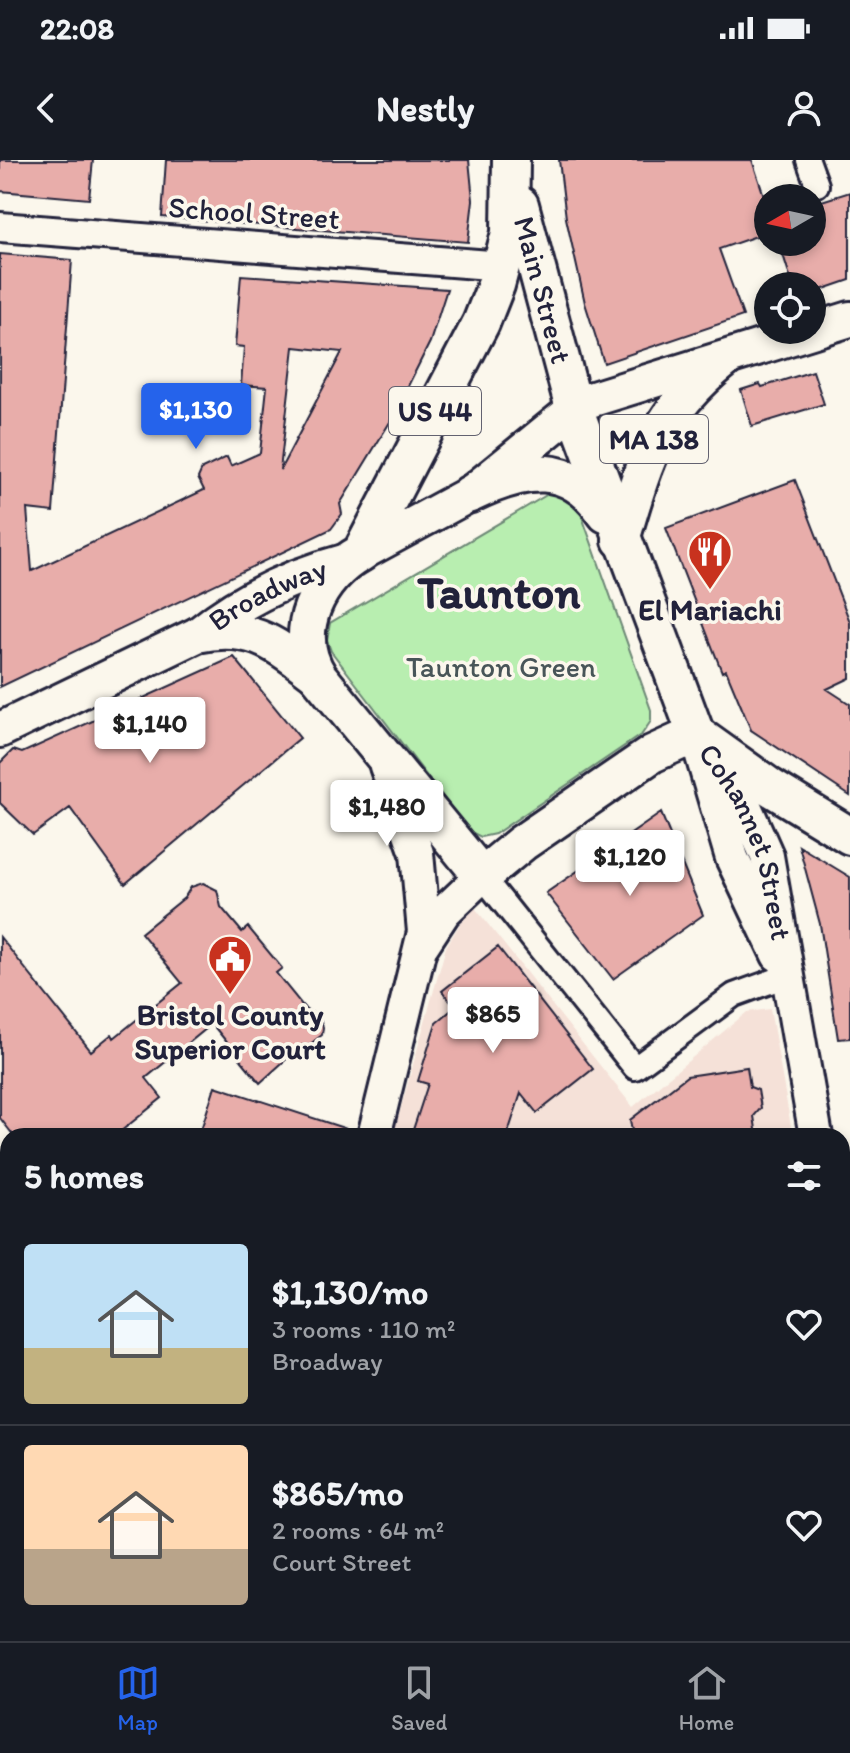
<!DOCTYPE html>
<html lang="en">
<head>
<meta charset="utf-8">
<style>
	body { margin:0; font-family:Itim,sans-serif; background:#20242c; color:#f1f3f6; height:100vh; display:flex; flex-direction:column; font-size:30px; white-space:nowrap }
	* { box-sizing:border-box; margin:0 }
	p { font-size:26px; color:#9ea1a6 }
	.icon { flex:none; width:44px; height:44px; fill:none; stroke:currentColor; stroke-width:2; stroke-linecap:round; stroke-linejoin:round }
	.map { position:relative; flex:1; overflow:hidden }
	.sheet { position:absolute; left:0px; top:968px; width:850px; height:514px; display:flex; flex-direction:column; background:#171b24; border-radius:24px 24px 0 0; box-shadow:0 4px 12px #0003 }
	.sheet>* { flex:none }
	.needle { width:52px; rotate:261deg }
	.controls { position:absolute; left:754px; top:24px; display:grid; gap:16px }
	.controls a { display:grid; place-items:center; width:72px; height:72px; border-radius:50%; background:#171b24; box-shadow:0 4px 12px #0003; font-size:40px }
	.price { position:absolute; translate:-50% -68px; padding:0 18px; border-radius:8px; background:#fff; color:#222; font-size:26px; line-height:52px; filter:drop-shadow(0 2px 4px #0008) }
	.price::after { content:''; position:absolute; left:50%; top:48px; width:24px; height:18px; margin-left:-12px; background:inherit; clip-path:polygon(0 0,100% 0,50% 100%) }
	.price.active { background:#2563eb; color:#fff }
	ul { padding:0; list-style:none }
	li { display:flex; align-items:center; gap:24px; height:200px; padding:0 24px }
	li+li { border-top:2px solid #363941 }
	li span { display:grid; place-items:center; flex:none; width:224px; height:160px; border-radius:8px; color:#555 }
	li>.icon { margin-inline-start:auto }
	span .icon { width:96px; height:96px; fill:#fffc; stroke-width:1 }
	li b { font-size:34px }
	h2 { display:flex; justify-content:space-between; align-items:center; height:96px; padding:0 24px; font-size:34px }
	.status { display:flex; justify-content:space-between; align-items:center; height:56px; padding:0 40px; background:#171b24; direction:ltr }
	.status svg { height:22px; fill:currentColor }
	header { display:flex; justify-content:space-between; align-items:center; height:104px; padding:0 24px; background:#171b24; font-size:36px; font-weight:700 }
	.menu { display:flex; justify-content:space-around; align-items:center; height:112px; border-top:2px solid #363941; background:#171b24; font-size:22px; color:#9ea1a6 }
	.menu a { display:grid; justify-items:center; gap:4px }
	.menu .active { color:#2563eb }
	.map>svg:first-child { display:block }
	.built { fill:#f5e1d8 }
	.park { fill:#b8eeb0; stroke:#6d8876; stroke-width:2 }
	.water { fill:url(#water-waves); stroke:#5f8f9d; stroke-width:2 }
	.building { fill:#e8adaa; stroke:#22223b; stroke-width:2; fill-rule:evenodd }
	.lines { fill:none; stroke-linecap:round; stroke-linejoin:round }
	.minor-casing { stroke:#22223b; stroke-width:28 }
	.tertiary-casing { stroke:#22223b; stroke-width:34 }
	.secondary-casing { stroke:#22223b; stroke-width:38 }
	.primary-casing { stroke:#22223b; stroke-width:40 }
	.trunk-casing { stroke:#22223b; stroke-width:42 }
	.minor { stroke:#fbf7ec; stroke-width:22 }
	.tertiary { stroke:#fbf7ec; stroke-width:28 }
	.secondary { stroke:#fbf7ec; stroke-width:32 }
	.primary { stroke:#fbf7ec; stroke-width:34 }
	.trunk { stroke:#fbf7ec; stroke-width:36 }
	.labels { text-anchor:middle; stroke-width:7; stroke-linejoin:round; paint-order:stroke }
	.shield { fill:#fbf7ec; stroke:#636270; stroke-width:2 }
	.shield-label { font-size:28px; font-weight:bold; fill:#22223b }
	.street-label { font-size:30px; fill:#22223b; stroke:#fbf7ec }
	.poi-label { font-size:30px; font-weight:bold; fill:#22223b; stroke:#fbf7ec }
	.park-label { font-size:30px; fill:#485558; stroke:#fbf7ec }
	.town-label { font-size:46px; font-weight:bold; fill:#22223b; stroke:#fbf7ec }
</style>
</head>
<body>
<div class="status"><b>22:08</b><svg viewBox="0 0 49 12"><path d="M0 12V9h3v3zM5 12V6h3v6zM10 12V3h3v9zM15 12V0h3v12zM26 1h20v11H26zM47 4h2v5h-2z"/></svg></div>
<header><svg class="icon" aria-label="back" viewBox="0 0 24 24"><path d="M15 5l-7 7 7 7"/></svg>Nestly<svg class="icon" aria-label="person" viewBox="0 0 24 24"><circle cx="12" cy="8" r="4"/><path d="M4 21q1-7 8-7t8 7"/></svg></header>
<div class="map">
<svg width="850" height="1481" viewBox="0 0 850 1481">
	<defs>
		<pattern id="water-waves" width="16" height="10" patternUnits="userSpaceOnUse" patternTransform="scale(2)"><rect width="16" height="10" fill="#87d8df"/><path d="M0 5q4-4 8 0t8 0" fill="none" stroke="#74b9c0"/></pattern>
	</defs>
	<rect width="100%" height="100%" fill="#fbf7ec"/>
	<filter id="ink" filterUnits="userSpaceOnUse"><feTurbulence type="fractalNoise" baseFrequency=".0125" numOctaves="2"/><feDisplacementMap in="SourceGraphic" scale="16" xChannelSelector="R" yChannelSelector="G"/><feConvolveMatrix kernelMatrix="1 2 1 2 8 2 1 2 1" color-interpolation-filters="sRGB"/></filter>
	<g filter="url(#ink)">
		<path class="built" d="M 472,744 L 633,947 L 747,852 L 770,849 L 792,972 L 766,976 L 393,976 L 446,787 Z
			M 842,1186 L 850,1196 L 850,1382 L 842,1394 Z"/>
		<path class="park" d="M 555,330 L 574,334 L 651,550 L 651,561 L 642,574 L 495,674 L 481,677 L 469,671 L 331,491 L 327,480 L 330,463 Z
			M 738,1474 L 783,1474 L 778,1481 L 732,1481 Z"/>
		<path class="water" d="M 647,1474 L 738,1474 L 732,1481 L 641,1481 Z"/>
		<path class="building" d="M 0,0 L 93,0 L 89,39 L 0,31 Z
			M 166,0 L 469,0 L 473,40 L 468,82 L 162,57 Z
			M 559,0 L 752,0 L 768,48 L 768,72 L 719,89 L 743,156 L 604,203 L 585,143 L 566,58 Z
			M 850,32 L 850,120 L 812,133 L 812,126 L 793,126 L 779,82 L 812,82 L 812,44 Z
			M 0,94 L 72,100 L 53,352 L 27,349 L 32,411 L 204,330 L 198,318 L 202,309 L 227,297 L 231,306 L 260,293 L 267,227 L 241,225 L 244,187 L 235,186 L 241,115 L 447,129 L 430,182 L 390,262 L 340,344 L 342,354 L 331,369 L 0,527 ZM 294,187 L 342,192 L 280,310 Z
			M 813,211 L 824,244 L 752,266 L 741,230 L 760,224 L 762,227 Z
			M 795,320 L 850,462 L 850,518 L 827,529 L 850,544 L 850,636 L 751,570 L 726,510 L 722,512 L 666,368 Z
			M 234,497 L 300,578 L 125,724 L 70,648 L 33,675 L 0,643 L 0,603 L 13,590 L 22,593 Z
			M 661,653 L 703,755 L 613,819 L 546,733 Z
			M 799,686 L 850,717 L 850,878 L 838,879 L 820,764 Z
			M 203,723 L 217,730 L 221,747 L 242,772 L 248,767 L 282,808 L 276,813 L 306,850 L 319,856 L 323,867 L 322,875 L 309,885 L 302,885 L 260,923 L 212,864 L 146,918 L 162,938 L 115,976 L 14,976 L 0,958 L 0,777 L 91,891 L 112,874 L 114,878 L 182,823 L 141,773 L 184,738 L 191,727 Z
			M 498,787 L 593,909 L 537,953 L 521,933 L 507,976 L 411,976 L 428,924 L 418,921 L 436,863 L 455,847 L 442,831 Z
			M 747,907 L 750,927 L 758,930 L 761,948 L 754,956 L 757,976 L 633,976 L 630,960 L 687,916 Z
			M 215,926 L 356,972 L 356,976 L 199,976 Z"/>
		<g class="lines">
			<g class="minor-casing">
				<path id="minor" d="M 808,0 L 817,25
					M 482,716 L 635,908 L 734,835 L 789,815
					M 0,1228 L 8,1234"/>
			</g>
			<g class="tertiary-casing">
				<path id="tertiary" d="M 0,67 L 503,106"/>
			</g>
			<g class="secondary-casing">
				<g id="secondary">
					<path id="s1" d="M 704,585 L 740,635 L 767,696 L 816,976"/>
					<path d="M 702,596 L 732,698 L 778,795"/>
					<path d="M 423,784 L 444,752 L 482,716"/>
					<path d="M 374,976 L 424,772 L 417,693 L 386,606"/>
					<path d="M 842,1130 L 850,1152"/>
					<path d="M 842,1438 L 850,1426"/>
					<path d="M 214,1481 L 216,1474"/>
					<path d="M 812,1481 L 817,1474"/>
				</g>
			</g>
			<g class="primary-casing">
				<g id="primary">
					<path d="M 361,393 L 470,334 L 583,242 L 850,159"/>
					<path id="s2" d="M 199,474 C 242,439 291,416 344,402"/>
					<path d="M 0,570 L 197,475 C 253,463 276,485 319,517"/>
				</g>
			</g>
			<g class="trunk-casing">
				<g id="trunk">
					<path d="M 511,0 L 510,73 L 496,125 L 481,163 L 361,393 C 317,417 290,472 319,517 L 482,716 L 522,683 L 652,594 L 696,574"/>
					<path id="s3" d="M 520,45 L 574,248 L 696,574"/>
					<path d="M 470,334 C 524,308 569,299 606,354"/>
					<path d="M 621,380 C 645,299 656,255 724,200"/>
					<path d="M 696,574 L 770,627 L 850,676"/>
				</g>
			</g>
			<use href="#minor" class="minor"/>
			<use href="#tertiary" class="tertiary"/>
			<use href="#secondary" class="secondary"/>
			<use href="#primary" class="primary"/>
			<use href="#trunk" class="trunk"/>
		</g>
	</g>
	<defs>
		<g id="restaurant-pin" transform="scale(2.3)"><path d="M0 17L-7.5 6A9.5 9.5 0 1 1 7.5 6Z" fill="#c8321e" stroke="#fbf7ec"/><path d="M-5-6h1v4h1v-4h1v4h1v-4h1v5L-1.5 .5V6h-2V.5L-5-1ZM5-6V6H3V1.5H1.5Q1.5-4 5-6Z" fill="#fff"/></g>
		<g id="civic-pin" transform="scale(2.3)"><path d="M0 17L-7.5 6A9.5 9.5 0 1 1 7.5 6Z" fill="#c8321e" stroke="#fbf7ec"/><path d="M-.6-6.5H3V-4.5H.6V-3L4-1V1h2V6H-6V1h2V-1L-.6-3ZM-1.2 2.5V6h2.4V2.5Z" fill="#fff"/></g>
	</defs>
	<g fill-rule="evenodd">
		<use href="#restaurant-pin" x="710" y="392"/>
		<use href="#civic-pin" x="230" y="797"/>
	</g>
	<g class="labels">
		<g class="shield">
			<rect x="389" y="227" width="92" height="48" rx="6"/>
			<rect x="600" y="255" width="108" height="48" rx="6"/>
		</g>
		<g class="shield-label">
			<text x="435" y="261">US 44</text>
			<text x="654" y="289">MA 138</text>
		</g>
		<g class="street-label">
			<text transform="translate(254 53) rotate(4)" y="10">School Street</text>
			<text dy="10" stroke="none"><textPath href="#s3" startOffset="88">Main Street</textPath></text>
			<text dy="10" stroke="none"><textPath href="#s2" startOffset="80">Broadway</textPath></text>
			<text dy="10" stroke="none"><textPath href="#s1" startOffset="108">Cohannet Street</textPath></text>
		</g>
		<g class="poi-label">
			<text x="710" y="460">El Mariachi</text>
			<text x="230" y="865">Bristol County<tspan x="230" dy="34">Superior Court</tspan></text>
		</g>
		<g class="park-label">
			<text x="501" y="517">Taunton Green</text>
		</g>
		<g class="town-label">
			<text x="499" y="448">Taunton</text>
		</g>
	</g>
</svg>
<div class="controls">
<a><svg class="needle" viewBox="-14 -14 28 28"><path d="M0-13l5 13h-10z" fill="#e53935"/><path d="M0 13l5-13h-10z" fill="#9ea1a6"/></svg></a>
<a><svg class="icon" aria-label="locate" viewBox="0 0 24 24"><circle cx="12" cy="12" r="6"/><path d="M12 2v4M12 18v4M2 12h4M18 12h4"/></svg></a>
</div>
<b class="price active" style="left:196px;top:291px">$1,130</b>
<b class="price" style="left:150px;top:605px">$1,140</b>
<b class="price" style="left:387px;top:688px">$1,480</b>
<b class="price" style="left:630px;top:738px">$1,120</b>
<b class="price" style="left:493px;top:895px">$865</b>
<section class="sheet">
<h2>5 homes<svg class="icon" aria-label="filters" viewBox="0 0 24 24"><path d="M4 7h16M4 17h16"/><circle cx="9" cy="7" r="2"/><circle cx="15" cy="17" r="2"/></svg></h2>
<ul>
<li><span style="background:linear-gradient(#bfe0f5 65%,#c2b280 0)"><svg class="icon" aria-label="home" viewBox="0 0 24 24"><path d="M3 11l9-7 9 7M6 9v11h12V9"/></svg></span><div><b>$1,130/mo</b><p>3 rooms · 110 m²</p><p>Broadway</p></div><svg class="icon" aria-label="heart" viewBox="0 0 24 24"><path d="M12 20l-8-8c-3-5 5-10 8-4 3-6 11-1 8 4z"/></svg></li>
<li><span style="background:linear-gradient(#ffd9b3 65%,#b9a48a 0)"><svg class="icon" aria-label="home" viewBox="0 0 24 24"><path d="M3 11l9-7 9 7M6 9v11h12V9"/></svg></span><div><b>$865/mo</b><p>2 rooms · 64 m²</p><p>Court Street</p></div><svg class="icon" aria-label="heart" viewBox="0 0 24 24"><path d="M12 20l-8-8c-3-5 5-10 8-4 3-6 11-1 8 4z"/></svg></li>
</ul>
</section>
</div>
<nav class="menu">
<a class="active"><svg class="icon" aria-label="map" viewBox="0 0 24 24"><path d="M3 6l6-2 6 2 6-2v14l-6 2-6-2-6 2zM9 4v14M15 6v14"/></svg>Map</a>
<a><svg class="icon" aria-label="saved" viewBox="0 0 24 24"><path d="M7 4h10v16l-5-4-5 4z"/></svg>Saved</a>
<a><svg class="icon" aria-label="home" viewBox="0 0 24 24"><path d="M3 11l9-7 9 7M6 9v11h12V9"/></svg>Home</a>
</nav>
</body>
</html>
